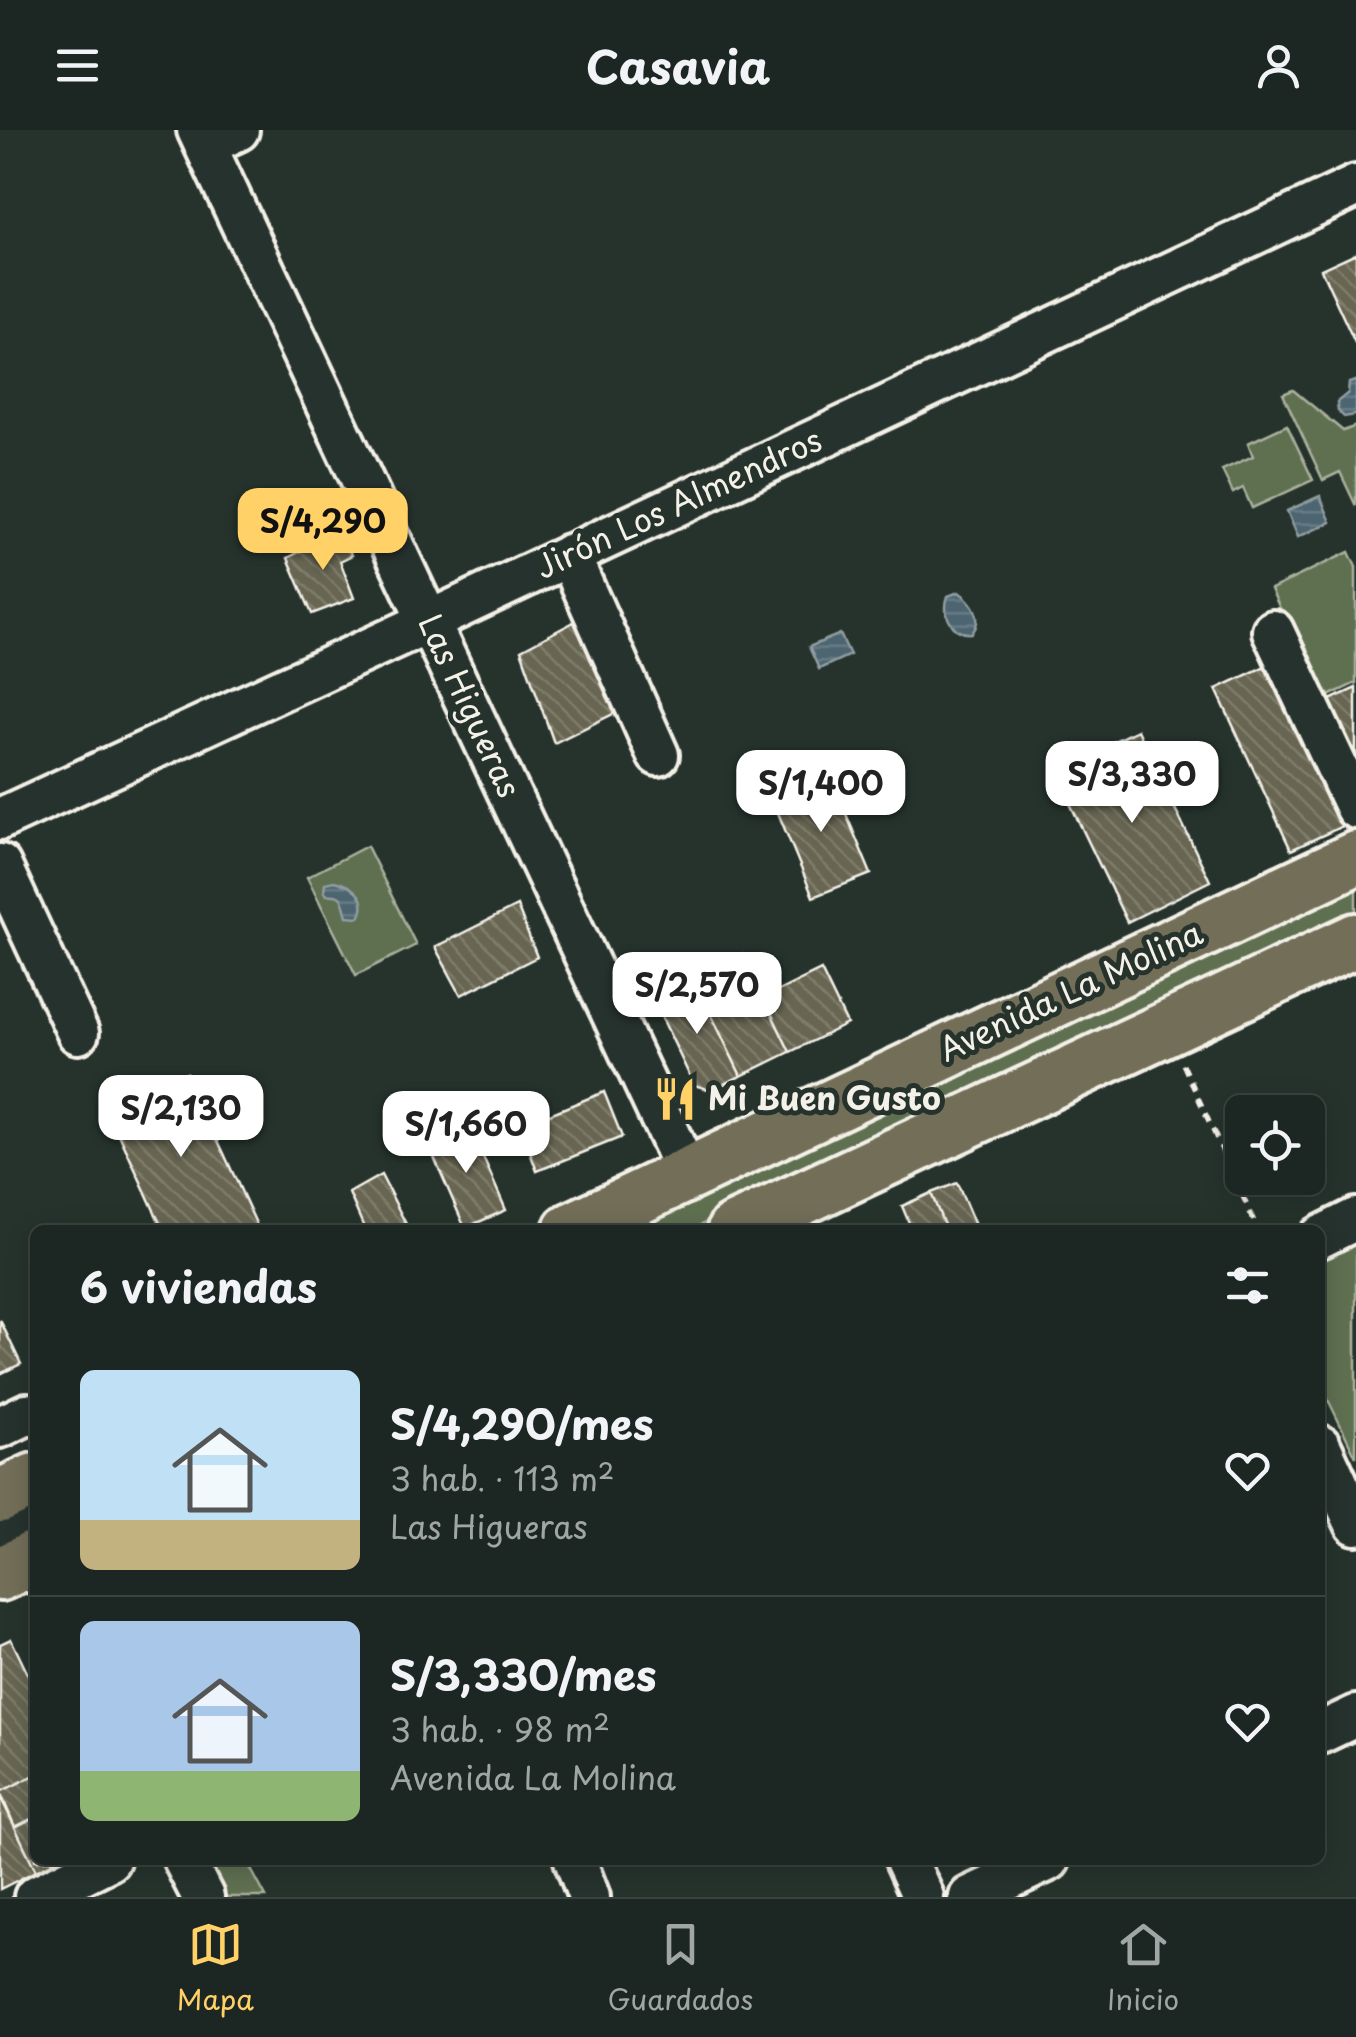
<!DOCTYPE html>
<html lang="es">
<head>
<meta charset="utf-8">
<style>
	body { margin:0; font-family:"Playpen Sans",sans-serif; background:#252e2a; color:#f1f3f6; height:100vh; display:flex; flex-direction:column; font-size:38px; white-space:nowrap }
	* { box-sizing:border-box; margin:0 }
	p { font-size:32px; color:#a0a5a5 }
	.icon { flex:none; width:55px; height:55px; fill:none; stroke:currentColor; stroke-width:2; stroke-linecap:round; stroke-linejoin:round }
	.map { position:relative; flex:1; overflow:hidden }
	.sheet { position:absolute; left:30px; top:1095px; width:1295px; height:640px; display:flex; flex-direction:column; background:#1c2622; border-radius:15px; box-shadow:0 5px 25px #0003,0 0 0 2px #3a4340 }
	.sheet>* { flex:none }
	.buttons { position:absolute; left:1225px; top:965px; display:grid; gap:20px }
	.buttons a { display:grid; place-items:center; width:100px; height:100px; border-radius:15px; background:#1c2622; box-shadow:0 5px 25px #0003,0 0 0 2px #3a4340; font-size:50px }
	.price { position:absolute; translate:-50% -85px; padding:0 22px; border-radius:20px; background:#fff; color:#222; font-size:32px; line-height:65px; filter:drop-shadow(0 2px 5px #0008) }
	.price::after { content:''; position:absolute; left:50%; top:60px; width:30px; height:22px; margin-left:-15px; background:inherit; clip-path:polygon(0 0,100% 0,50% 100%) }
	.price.on { background:#ffd166; color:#111 }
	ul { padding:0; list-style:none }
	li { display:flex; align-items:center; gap:30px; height:250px; padding:0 50px }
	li+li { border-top:2px solid #3a4340 }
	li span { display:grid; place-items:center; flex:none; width:280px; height:200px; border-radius:15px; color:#555 }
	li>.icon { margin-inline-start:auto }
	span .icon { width:120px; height:120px; fill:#fffc; stroke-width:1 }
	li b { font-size:42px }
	h2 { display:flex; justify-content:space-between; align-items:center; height:120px; padding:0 50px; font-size:42px }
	header { display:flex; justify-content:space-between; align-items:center; height:130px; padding:0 50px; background:#1c2622; font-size:45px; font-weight:700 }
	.menu { display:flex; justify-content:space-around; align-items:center; height:140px; border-top:2px solid #3a4340; background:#1c2622; font-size:28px; color:#a0a5a5 }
	.menu a { display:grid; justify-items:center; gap:5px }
	.menu .on { color:#ffd166 }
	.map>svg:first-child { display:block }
	.green { fill:#5f6f51; stroke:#aab09c; stroke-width:2.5 }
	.water { fill:url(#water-rules); stroke:#909da1; stroke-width:2.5 }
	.building { fill:url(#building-back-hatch); stroke:#f4f1e8; stroke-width:2.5 }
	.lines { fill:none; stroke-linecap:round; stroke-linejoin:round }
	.minor-casing { stroke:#f4f1e8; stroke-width:48 }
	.major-casing { stroke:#f4f1e8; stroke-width:60 }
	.path { stroke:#f4f1e8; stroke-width:5; stroke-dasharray:10 8; stroke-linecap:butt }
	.minor { stroke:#26332d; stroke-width:40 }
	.major { stroke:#726e59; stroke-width:52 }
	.labels { text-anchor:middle; stroke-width:10; stroke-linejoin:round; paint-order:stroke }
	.street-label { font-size:32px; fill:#f4f1e8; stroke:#26332d }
	.poi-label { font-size:32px; font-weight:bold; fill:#f4f1e8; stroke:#26332d; text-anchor:start }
</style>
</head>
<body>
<header><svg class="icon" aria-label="menu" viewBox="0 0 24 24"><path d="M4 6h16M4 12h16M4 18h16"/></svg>Casavia<svg class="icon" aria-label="person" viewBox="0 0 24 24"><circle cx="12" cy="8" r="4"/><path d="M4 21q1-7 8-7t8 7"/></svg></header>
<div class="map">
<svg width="1356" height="1767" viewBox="0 0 1356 1767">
	<defs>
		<pattern id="water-rules" width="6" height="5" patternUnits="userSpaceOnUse" patternTransform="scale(2.5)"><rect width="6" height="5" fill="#4d6571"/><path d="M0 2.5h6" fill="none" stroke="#677c85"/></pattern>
		<pattern id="building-back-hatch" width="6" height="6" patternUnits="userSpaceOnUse" patternTransform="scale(2.5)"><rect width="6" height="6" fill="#686652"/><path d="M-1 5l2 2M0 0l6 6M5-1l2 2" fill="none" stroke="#7e7c6b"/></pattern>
	</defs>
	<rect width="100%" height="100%" fill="#26332d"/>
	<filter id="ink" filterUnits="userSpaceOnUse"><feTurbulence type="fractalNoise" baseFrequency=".01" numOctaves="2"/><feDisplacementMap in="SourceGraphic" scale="20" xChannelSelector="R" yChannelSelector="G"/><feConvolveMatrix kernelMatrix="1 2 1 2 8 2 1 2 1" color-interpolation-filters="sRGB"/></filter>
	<g filter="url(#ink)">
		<path class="green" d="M 1293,260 L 1343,301 L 1356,296 L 1356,376 L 1340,342 L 1323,350 L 1283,264 Z
			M 1287,295 L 1313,350 L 1252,378 L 1243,358 L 1233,363 L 1222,340 L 1253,326 L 1248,313 Z
			M 1349,422 L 1356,437 L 1356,553 L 1322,569 L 1271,459 Z
			M 367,716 L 416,815 L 356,845 L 307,747 Z
			M 1356,753 L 1356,787 L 690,1100 L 624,1100 Z
			M 1356,1100 L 1356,1327 L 1320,1253 L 1320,1116 Z
			M 207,1730 L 246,1730 L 266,1767 L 226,1767 Z"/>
		<path class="water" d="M 1356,251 L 1356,285 L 1344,287 L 1338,281 L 1337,272 L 1348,263 L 1349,253 Z
			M 1320,366 L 1331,392 L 1298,407 L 1287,381 Z
			M 959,462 C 973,472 984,488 972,503 C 951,505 942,483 948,466 Z
			M 840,504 L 850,525 L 819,539 L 809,517 Z
			M 334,751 C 352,755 370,768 359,787 L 347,786 C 342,772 345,763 327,765 L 324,762 L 325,753 Z"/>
		<path class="building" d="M 1356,123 L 1356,215 L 1321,139 Z
			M 336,402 L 352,425 L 340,431 L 354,468 L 312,484 L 288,428 Z
			M 589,484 L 623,579 L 554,613 L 521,520 Z
			M 1274,532 L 1349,693 L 1291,720 L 1216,559 Z
			M 1356,558 L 1356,648 L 1321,574 Z
			M 1137,600 L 1210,751 L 1127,792 L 1054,640 Z
			M 829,643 L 871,744 L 813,767 L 771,666 Z
			M 517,776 L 537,827 L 461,865 L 435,817 Z
			M 743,825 L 790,922 L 741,946 L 694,849 Z
			M 821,840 L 847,894 L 790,922 L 764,868 Z
			M 694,849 L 741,946 L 711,960 L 694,955 L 653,869 Z
			M 187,943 L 259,1100 L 163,1100 L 108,980 Z
			M 604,962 L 622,1007 L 537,1041 L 520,996 Z
			M 468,993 L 506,1080 L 465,1098 L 427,1011 Z
			M 381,1045 L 409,1100 L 365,1100 L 349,1063 Z
			M 957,1053 L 977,1100 L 946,1100 L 931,1063 Z
			M 931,1063 L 946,1100 L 912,1100 L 902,1076 Z
			M 0,1190 L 21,1234 L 0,1244 Z
			M 11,1509 L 35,1559 L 35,1645 L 0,1662 L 0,1514 Z
			M 35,1645 L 35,1687 L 15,1697 L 0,1662 Z
			M 0,1666 L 36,1741 L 0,1759 Z
			M 35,1687 L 35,1730 L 59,1730 L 36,1741 L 15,1697 Z"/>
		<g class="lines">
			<g class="minor-casing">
				<path id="minor" d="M 198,0 L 687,1043
					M 206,15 L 238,0
					M 569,425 L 658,625
					M 1273,501 L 1356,678
					M 0,689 L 430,491 L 1356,56
					M 0,735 L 78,903
					M 1320,1107 L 1356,1089
					M 0,1297 L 27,1284
					M 1320,1316 L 1356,1394
					M 0,1370 L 35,1443
					M 1320,1603 L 1356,1586
					M 184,1730 L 203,1767
					M 575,1730 L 589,1767
					M 906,1730 L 923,1767
					M 35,1767 L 109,1730
					M 970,1767 L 1049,1730"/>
			</g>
			<g class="major-casing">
				<path id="major" d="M 570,1100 L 1356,728
					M 734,1100 L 1356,810
					M 0,1366 L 35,1350
					M 0,1444 L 35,1427"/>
			</g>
			<path class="path" d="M 1183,934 L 1258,1100"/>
			<use href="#minor" class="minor"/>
			<use href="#major" class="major"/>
		</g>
	</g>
	<defs>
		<g id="restaurant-bare" transform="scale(3.45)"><path d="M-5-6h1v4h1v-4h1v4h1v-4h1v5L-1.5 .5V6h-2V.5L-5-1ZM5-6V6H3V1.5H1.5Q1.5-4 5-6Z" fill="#ffd166" stroke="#26332d" stroke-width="2.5" paint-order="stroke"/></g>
	</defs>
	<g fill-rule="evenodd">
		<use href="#restaurant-bare" x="675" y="969"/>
	</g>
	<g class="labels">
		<g class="street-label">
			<text transform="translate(679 374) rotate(-25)" y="11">Jirón Los Almendros</text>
			<text transform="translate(469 576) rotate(65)" y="11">Las Higueras</text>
			<text transform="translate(1071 862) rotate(-25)" y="11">Avenida La Molina</text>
		</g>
		<g class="poi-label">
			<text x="708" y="980">Mi Buen Gusto</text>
		</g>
	</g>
</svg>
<div class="buttons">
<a><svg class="icon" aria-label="locate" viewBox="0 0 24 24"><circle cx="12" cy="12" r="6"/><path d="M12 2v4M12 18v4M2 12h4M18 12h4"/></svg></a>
</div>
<b class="price on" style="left:323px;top:443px">S/4,290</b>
<b class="price" style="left:1132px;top:696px">S/3,330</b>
<b class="price" style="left:821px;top:705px">S/1,400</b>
<b class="price" style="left:697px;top:907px">S/2,570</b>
<b class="price" style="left:181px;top:1030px">S/2,130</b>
<b class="price" style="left:466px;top:1046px">S/1,660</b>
<section class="sheet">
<h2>6 viviendas<svg class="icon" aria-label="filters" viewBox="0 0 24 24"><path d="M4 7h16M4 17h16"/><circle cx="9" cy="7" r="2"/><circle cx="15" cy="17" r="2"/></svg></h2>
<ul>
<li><span style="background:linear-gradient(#bfe0f5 75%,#c2b280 0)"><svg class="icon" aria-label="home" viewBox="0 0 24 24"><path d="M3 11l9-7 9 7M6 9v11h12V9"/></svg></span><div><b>S/4,290/mes</b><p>3 hab. · 113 m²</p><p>Las Higueras</p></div><svg class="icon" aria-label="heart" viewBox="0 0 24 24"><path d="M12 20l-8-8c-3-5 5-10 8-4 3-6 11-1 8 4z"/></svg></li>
<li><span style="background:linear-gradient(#a9c7e8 75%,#8fb573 0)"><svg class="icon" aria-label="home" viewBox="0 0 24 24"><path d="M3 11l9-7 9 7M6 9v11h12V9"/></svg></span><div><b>S/3,330/mes</b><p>3 hab. · 98 m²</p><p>Avenida La Molina</p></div><svg class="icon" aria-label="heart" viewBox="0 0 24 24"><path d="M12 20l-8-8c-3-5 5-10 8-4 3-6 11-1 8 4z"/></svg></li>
</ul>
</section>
</div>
<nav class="menu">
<a class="on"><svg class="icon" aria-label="map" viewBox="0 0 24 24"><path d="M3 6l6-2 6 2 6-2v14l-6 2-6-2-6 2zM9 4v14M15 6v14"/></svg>Mapa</a>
<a><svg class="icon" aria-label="saved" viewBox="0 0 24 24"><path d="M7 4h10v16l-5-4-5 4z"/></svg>Guardados</a>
<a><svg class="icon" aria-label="home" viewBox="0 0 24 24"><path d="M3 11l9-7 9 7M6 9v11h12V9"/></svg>Inicio</a>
</nav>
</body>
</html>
